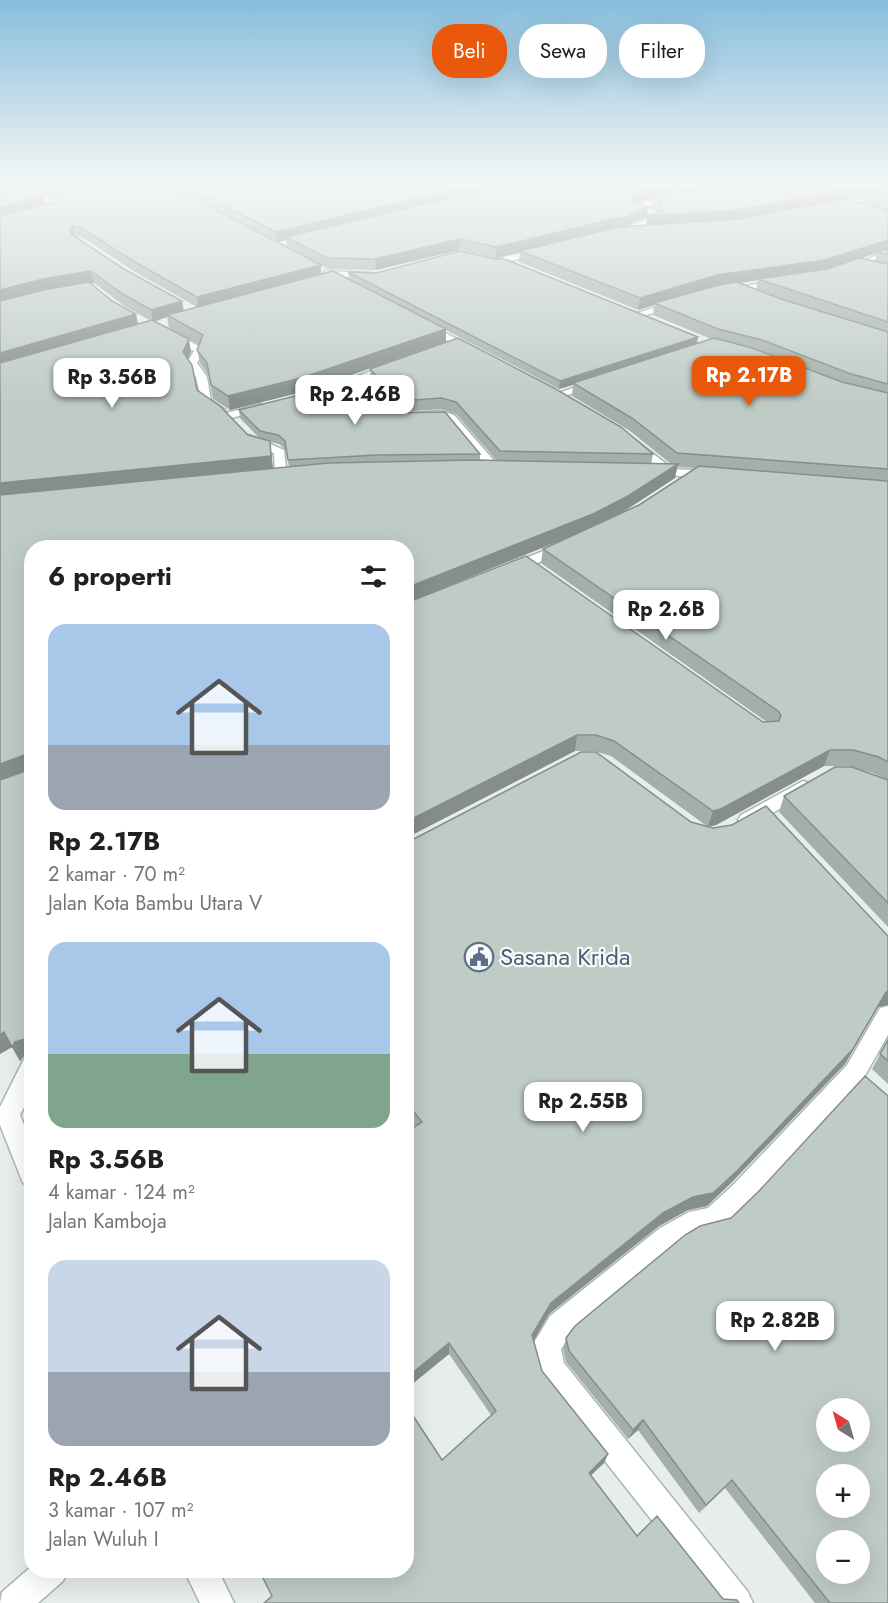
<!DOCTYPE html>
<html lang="id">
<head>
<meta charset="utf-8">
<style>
	body { margin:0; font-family:Jost,sans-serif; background:#f6f6f6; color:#202124; height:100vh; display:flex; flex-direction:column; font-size:22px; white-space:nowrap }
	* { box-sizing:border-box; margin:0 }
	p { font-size:20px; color:#757577 }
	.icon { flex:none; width:33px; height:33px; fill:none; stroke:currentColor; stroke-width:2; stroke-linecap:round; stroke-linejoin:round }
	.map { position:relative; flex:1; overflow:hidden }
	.side { position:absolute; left:24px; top:540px; width:390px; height:1038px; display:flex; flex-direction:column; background:#fff; border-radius:24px; box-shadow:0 6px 24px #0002 }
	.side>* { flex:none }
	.banner { position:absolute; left:432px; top:24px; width:366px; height:54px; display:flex; gap:12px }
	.needle { width:39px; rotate:323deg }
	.controls { position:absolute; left:816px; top:1398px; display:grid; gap:12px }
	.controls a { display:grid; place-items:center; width:54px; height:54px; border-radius:50%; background:#fff; box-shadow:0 6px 24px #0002; font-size:30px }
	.price { position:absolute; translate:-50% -51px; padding:0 14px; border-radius:12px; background:#fff; color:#222; font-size:20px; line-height:39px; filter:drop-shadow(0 2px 3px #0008) }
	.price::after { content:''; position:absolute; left:50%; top:36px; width:18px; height:14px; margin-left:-9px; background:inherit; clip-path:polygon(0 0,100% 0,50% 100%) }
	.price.selected { background:#ea580c; color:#fff }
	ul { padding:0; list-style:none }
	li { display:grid; align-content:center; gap:12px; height:318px; padding:0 24px }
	li span { display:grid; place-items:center; height:186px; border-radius:18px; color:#555 }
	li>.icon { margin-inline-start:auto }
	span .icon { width:108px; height:108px; fill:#fffc; stroke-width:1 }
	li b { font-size:26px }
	h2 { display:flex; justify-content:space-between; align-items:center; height:72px; padding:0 24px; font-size:26px }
	.pill { padding:0 21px; border-radius:24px; background:#fff; box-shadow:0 6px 24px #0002; font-size:21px; line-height:54px }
	.pill.selected { background:#ea580c; color:#fff }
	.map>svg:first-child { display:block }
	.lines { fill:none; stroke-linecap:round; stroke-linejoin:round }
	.minor-casing { stroke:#aab6af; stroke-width:3 }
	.tertiary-casing { stroke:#aab6af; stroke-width:3 }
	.minor { fill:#fff; fill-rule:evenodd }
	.tertiary { fill:#fff; fill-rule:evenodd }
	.wall { fill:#a4afa9; fill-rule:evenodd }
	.shaded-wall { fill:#868e8a }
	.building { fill:#bfcbc5; stroke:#868e8a; stroke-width:1.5; fill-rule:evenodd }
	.labels { text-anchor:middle; stroke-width:4.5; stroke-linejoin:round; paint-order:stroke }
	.service-label { font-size:24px; fill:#4e5e75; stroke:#f7faf8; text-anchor:start }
</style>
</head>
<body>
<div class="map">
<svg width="888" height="1603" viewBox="0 0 888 1603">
	<rect width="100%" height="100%" fill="#e7eee9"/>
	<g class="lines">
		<g class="minor-casing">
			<path id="minor" d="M 0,185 L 61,202 L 62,204 L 56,210 L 0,225 L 0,221 L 53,205 L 0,189 Z
				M 888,192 L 888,196 L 832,209 L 828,207 Z
				M 674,195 L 677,199 L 644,207 L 659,213 L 660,220 L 625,232 L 618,230 L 653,217 L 634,209 L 634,205 Z
				M 541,250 L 545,252 L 544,254 L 496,264 L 479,261 Z
				M 888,251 L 888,256 L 848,271 L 841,269 Z
				M 326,271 L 372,273 L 376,276 L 372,279 L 323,276 L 322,274 Z
				M 780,279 L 783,280 L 783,284 L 725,294 L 721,291 Z
				M 675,301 L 678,302 L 678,306 L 636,318 L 631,315 Z
				M 165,331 L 171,331 L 202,348 L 204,350 L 197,363 L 207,377 L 211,400 L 225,410 L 226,413 L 261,404 L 266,407 L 265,409 L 228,419 L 202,403 L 196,377 L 187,363 L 194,351 L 165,335 Z
				M 389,364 L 398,366 L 367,379 L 400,414 L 441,411 L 454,415 L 497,464 L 497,470 L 489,470 L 446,419 L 440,417 L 393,420 L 359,382 L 337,389 L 332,386 Z
				M 596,380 L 600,381 L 600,385 L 558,398 L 553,395 Z
				M 250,435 L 284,450 L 287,475 L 285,478 L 277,478 L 275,475 L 274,453 L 253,446 L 246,440 L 246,436 Z
				M 563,543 L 570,547 L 568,550 L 516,572 L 506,572 L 504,569 L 506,566 Z
				M 803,781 L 809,783 L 812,787 L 809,791 L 753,825 L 747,827 L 741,825 L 738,820 L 741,815 Z
				M 888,1006 L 888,1035 L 863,1079 L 751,1203 L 723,1229 L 693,1237 L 678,1246 L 570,1336 L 561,1349 L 564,1363 L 748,1592 L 753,1603 L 717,1603 L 541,1380 L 532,1346 L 550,1316 L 660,1228 L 689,1212 L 708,1208 L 733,1185 L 847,1065 L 880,1008 Z
				M 32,1056 L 32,1091 L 20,1115 L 32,1144 L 32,1187 L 23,1183 L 0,1125 L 0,1107 L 24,1059 Z
				M 32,1566 L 32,1570 L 68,1570 L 63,1581 L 38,1603 L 0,1603 L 2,1592 Z
				M 184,1570 L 218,1570 L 234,1603 L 200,1603 Z"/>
		</g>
		<g class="tertiary-casing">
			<path id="tertiary" d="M 421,323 L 427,323 L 479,351 L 471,353 L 421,327 Z
				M 634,439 L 673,469 L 712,471 L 718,475 L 712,479 L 666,475 L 630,444 L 630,440 Z"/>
		</g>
		<use href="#minor" class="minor"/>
		<use href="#tertiary" class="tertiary"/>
	</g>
	<path class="wall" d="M 0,181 L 888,181 L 888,927 L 779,812 L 784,796 L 850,767 L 847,766 L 824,766 L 716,825 L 708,827 L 611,756 L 594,751 L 575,751 L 406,838 L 406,548 L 26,1056 L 23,1057 L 20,1061 L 12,1047 L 0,1054 ZM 37,193 L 57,199 L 54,202 L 45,204 ZM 863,196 L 861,204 L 834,201 ZM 652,198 L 651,208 L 660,211 L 660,212 L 646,225 L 630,226 L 630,224 L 647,217 L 648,207 L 637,202 ZM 75,237 L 82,237 L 135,272 L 197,307 L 184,310 ZM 286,240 L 287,247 L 328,269 L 376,270 L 459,250 L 496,258 L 520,252 L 519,262 L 638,310 L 654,305 L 653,315 L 711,339 L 697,344 L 698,337 L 348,272 L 349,279 L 321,274 L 277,242 ZM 877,253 L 875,261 L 861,258 ZM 758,280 L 756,289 L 740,283 ZM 90,283 L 94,283 L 123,305 L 151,321 L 138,324 L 136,314 L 112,301 ZM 167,317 L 169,328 L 199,345 L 197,350 L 200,363 L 209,377 L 213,399 L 230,410 L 302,392 L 446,342 L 446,330 L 559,389 L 573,385 L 572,396 L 630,431 L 671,464 L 651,464 L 653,454 L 370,369 L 371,380 L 401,412 L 441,409 L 456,414 L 497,461 L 480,460 L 480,454 L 391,413 L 239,410 L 240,418 L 259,438 L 248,435 L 197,390 L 188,359 L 191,352 L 154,321 ZM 270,442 L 279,444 L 286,450 L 289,467 L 273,469 ZM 677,467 L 695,468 L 639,505 L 614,516 L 626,510 L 675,478 ZM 563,539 L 543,549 L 541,563 L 767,722 L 763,722 L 438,590 ZM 859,769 L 873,773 L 882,777 Z
		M 691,822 L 888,936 L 888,1005 L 878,1007 L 845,1064 L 731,1183 L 707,1206 L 688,1210 L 659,1226 L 549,1314 L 533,1341 L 542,1371 L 608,1454 L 604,1463 L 591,1475 L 637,1536 L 723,1599 L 272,1596 L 442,1460 L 491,1415 L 449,1354 L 406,1389 L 406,1132 L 415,1126 L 406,1115 L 406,843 Z
		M 888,1040 L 888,1084 L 872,1069 Z
		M 566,1338 L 888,1603 L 815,1603 L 725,1488 L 699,1513 L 638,1430 L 628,1439 L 566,1362 L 563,1349 Z"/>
	<path class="shaded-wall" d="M 490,181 L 530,181 L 286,237 L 286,240 L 277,242 L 276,232 Z
		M 708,181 L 757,181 L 691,194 L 692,184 Z
		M 888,181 L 888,191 L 737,221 L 646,227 L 647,216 Z
		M 676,182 L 674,192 L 632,204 L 633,194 Z
		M 43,195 L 45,205 L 0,219 L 0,208 Z
		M 648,207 L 647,217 L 630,224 L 630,228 L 520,251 L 520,252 L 496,258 L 496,247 L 631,214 Z
		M 73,226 L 75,237 L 73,239 L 70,228 Z
		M 460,239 L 459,250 L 376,270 L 375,259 Z
		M 888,240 L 888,250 L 877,252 L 877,253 L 822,271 L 758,279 L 758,280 L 715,287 L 654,303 L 654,305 L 638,310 L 640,298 L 717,275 Z
		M 321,265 L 321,276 L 199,309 L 197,297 Z
		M 91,271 L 94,283 L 46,291 L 0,303 L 0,290 L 43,279 Z
		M 182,301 L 184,312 L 167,315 L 167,317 L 153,322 L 151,310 Z
		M 136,314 L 138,326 L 0,367 L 0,353 Z
		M 446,329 L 446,342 L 302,392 L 230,410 L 228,396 Z
		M 698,337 L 696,345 L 573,383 L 573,385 L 559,389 L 560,381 Z
		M 189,339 L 191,352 L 185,364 L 183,352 Z
		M 270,441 L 273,470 L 0,498 L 0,483 Z
		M 678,464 L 675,478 L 626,510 L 591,528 L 406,603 L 406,588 Z
		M 577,735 L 575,751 L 406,838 L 406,822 Z
		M 830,750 L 824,766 L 716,825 L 708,827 L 713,811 Z
		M 27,754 L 32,770 L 0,782 L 0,764 Z
		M 888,991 L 888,1005 L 878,1007 L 845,1064 L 731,1183 L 707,1206 L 688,1210 L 659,1226 L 549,1314 L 530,1347 L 532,1335 L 551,1303 L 886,992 Z
		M 4,1032 L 25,1039 L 32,1055 L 23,1057 L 20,1061 L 12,1047 L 0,1054 L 0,1035 Z
		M 449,1343 L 449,1354 L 406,1389 L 406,1378 Z
		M 643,1420 L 638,1430 L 628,1439 L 633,1430 Z
		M 608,1454 L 604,1463 L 585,1481 L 589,1473 Z"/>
	<path class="building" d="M 25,181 L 160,181 L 321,265 L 197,297 L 133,261 L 80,227 L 73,226 L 70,228 L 71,234 L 124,269 L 182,301 L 151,310 L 121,293 L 91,271 L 43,279 L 0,290 L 0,216 L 54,202 L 62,194 L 59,190 Z
		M 176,181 L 338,181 L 348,185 L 355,184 L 357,182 L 356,181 L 490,181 L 276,232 Z
		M 521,181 L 708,181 L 692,184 L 676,182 L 633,194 L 633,201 L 648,207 L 631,214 L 631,217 L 618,218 L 496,247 L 460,239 L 375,259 L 327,258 L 286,237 Z
		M 749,181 L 888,181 L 739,210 L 647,216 L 663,211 L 661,201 L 652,198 L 677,190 L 693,192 Z
		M 0,182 L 43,195 L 0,208 Z
		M 888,189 L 888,204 L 863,195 Z
		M 845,199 L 888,211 L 888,240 L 825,260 L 717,275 L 640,298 L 520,251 L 619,227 L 739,219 Z
		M 888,248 L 888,254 L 877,252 Z
		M 460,251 L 496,259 L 502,258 L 698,337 L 560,381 L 348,272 L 376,273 Z
		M 859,258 L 888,264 L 888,322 L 758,279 L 828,269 Z
		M 333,271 L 446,329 L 301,378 L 228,396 L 211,385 L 207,363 L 197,350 L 203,335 L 167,315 Z
		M 89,282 L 112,301 L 136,314 L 0,353 L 0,301 L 43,290 Z
		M 737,282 L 781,299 L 888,332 L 888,384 L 851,374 L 762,340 L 718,329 L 654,303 L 719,285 Z
		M 152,320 L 189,339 L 183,352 L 192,365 L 197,390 L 220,406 L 248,435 L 270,441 L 271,456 L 0,483 L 0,363 Z
		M 458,338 L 554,388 L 621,427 L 653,454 L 500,451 L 456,402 L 441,398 L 401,401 L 370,369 Z
		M 714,338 L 752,348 L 842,382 L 888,393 L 888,469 L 677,453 L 632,418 L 573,383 Z
		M 358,376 L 391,413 L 445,412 L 480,454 L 377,455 L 288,460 L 285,441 L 278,435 L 260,431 L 239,410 L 311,392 Z
		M 475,460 L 678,464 L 628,496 L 593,514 L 406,588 L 406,548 L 32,548 L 32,1083 L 26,1073 L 25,1039 L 15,1042 L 12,1047 L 4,1032 L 0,1035 L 0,780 L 28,770 L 27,754 L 0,764 L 0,495 L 328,463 Z
		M 699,466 L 888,481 L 888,762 L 879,757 L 853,750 L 830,750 L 721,809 L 713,811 L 614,741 L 596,735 L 577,735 L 406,822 L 406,603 L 526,556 L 763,722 L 779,721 L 781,715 L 778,711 L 543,549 L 639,505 Z
		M 581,752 L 596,752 L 691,822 L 713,828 L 732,825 L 766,806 L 888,936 L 888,991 L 886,992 L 853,1049 L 738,1170 L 713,1193 L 693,1197 L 663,1213 L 551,1303 L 532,1335 L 542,1371 L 608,1454 L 589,1473 L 637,1536 L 657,1516 L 723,1599 L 737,1600 L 739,1603 L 264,1603 L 272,1596 L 259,1570 L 406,1570 L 406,1405 L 442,1460 L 496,1411 L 449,1343 L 406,1378 L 406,1132 L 422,1122 L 406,1102 L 406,843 Z
		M 835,767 L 852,767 L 888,780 L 888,903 L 784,796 Z
		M 888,1040 L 888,1061 L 880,1054 Z
		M 865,1076 L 888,1096 L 888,1603 L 830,1603 L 732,1480 L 706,1505 L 643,1420 L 633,1430 L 569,1351 L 566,1338 L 575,1326 L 685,1235 L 700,1226 L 731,1218 L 759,1191 ZM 826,1408 L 860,1408 L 860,1442 L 826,1442 ZM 826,1474 L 860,1474 L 860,1508 L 826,1508 ZM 826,1540 L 860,1540 L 860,1574 L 826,1574 Z"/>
	<linearGradient id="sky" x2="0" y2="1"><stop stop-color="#86bedd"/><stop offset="0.45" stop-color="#f4f7f5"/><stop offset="1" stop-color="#f4f7f5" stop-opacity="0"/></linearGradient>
	<rect width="888" height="406" fill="url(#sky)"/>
	<defs>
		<g id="civic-ring" transform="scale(1.5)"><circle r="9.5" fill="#f7faf8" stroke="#5c6f8a" stroke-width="1.5"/><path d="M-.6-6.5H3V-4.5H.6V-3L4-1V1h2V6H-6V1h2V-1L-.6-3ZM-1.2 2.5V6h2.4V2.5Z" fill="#5c6f8a"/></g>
	</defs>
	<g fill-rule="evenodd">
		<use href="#civic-ring" x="479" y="957"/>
	</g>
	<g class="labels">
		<g class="service-label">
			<text x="500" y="965">Sasana Krida</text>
		</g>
	</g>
</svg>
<div class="controls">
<a><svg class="needle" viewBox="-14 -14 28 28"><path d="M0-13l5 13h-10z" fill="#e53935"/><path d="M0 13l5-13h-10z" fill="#757577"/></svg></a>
<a>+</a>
<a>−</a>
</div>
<b class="price selected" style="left:749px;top:407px">Rp 2.17B</b>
<b class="price" style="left:112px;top:409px">Rp 3.56B</b>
<b class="price" style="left:355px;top:426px">Rp 2.46B</b>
<b class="price" style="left:666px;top:641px">Rp 2.6B</b>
<b class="price" style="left:583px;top:1133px">Rp 2.55B</b>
<b class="price" style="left:775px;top:1352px">Rp 2.82B</b>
<div class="banner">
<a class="pill selected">Beli</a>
<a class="pill">Sewa</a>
<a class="pill">Filter</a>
</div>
<section class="side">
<h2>6 properti<svg class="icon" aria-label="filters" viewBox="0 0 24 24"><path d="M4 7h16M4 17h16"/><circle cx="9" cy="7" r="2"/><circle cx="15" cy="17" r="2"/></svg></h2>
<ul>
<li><span style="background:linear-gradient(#a9c7e8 65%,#9aa5b1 0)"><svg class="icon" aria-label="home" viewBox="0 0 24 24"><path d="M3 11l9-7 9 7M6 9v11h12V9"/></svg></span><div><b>Rp 2.17B</b><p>2 kamar · 70 m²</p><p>Jalan Kota Bambu Utara V</p></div></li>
<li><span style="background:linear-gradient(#a9c7e8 60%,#7fa58c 0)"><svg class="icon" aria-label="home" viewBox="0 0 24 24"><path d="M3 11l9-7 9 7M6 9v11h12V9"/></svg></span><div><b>Rp 3.56B</b><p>4 kamar · 124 m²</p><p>Jalan Kamboja</p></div></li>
<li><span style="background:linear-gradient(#c9d6e8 60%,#9aa5b1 0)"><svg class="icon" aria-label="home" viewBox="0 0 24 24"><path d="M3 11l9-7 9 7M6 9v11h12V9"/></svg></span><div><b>Rp 2.46B</b><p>3 kamar · 107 m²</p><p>Jalan Wuluh I</p></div></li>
</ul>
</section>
</div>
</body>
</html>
